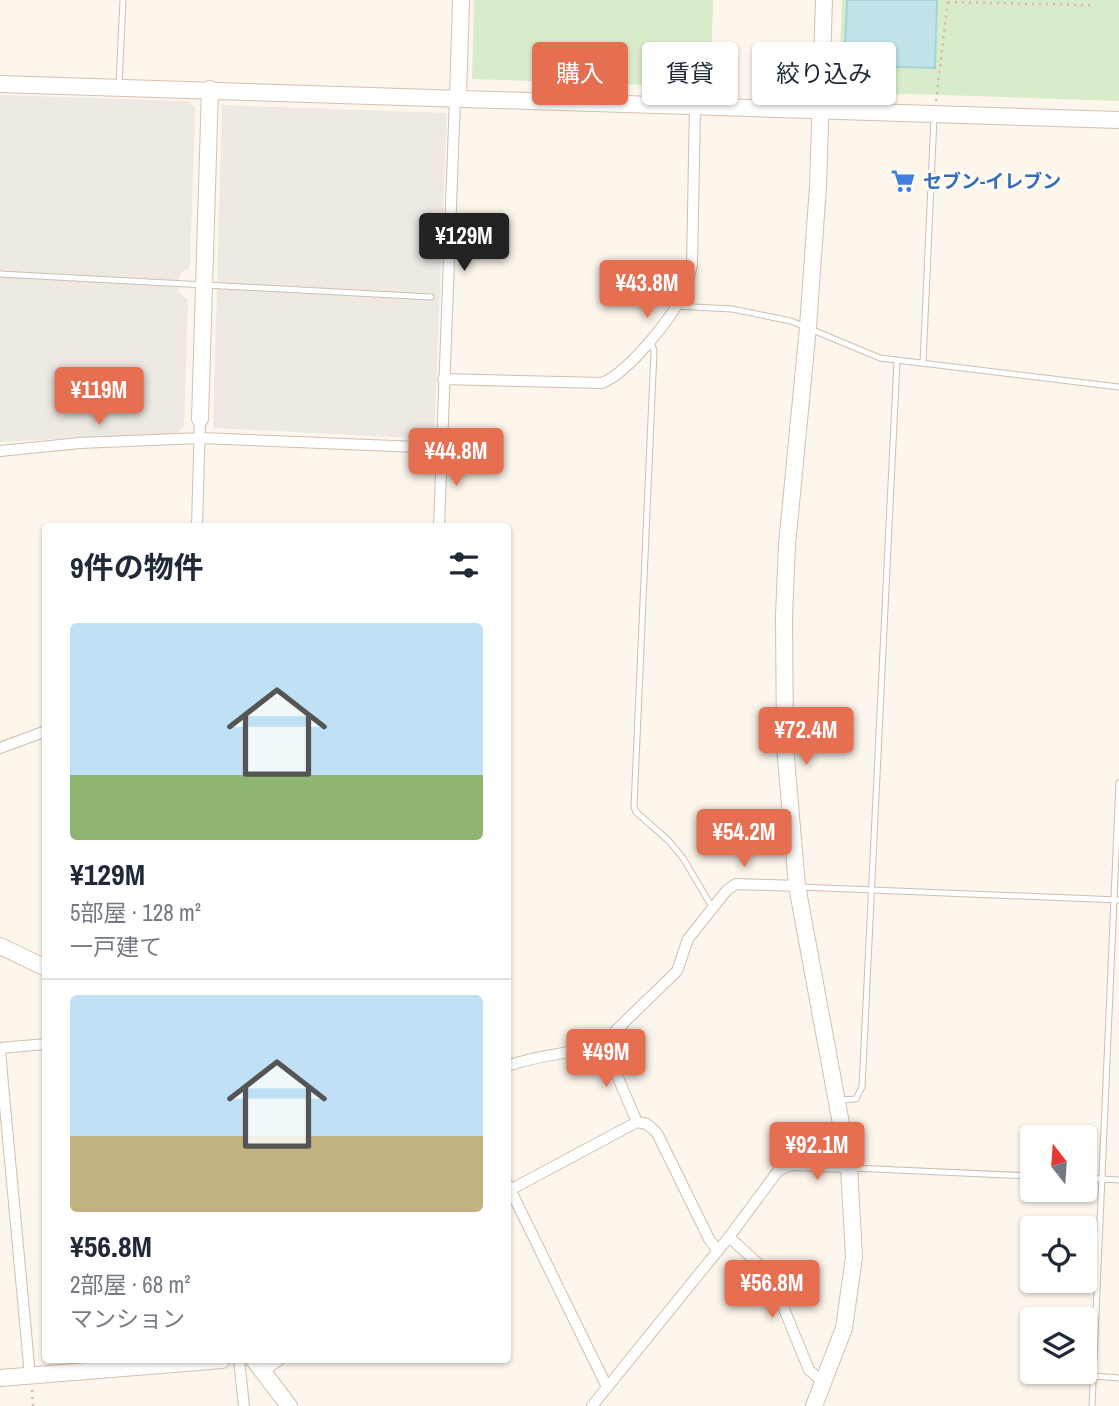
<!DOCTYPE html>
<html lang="ja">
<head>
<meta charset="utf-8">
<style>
	body { margin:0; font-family:"Archivo Narrow","Noto Sans JP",sans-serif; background:#f6f6f7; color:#1f2937; height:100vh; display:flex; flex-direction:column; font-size:26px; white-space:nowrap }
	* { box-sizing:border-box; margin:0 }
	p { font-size:23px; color:#747a83 }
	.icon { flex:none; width:38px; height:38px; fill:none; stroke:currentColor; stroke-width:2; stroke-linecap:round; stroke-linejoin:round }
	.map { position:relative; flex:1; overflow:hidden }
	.drawer { position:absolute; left:42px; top:523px; width:469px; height:840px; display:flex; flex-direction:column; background:#fff; border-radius:7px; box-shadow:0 2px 5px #0004 }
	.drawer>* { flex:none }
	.hud { position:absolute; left:532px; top:42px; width:481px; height:63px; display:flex; gap:14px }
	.needle { width:46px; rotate:343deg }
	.tools { position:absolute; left:1020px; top:1125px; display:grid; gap:14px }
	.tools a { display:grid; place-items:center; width:77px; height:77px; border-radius:7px; background:#fff; box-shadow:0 2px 5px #0004; font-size:35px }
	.price { position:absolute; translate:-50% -60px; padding:0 16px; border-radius:7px; background:#e76f51; color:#fff; font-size:23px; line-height:46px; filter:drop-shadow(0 2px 4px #0008) }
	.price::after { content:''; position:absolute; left:50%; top:42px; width:21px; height:16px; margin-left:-10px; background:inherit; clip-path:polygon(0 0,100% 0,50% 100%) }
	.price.selected { background:#222; color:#fff }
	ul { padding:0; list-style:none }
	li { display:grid; align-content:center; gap:14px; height:371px; padding:0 28px }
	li+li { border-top:2px solid #e0e1e3 }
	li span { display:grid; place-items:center; height:217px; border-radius:7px; color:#555 }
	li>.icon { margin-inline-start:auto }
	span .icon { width:126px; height:126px; fill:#fffc; stroke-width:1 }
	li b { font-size:30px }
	h2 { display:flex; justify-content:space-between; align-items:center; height:84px; padding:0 28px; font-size:30px }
	.pill { padding:0 24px; border-radius:7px; background:#fff; box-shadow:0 2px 5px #0004; font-size:24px; line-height:63px }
	.pill.selected { background:#e76f51; color:#fff }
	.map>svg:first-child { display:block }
	.industrial { fill:#efe9e4 }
	.green { fill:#d8ecc9 }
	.water { fill:#bfe3e8; stroke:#a5d3da; stroke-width:2 }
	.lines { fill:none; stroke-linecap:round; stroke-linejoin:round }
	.lane-casing { stroke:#d1beb0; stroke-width:7 }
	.street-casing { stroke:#d1beb0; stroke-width:12 }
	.secondary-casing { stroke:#d6c0b0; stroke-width:18 }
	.path { stroke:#d9b8a5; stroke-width:2.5; stroke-dasharray:2 5; stroke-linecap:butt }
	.lane { stroke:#fff; stroke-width:5 }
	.street { stroke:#fff; stroke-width:10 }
	.secondary { stroke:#fff; stroke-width:16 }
	.labels { text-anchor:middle; stroke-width:6; stroke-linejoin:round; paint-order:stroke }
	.shop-label { font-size:19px; font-weight:bold; fill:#366cbe; stroke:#fffaf3; text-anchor:start }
</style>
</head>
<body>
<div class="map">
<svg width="1119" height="1406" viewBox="0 0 1119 1406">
	<rect width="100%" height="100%" fill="#fdf6ec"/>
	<path class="industrial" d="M 0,95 L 189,101 L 195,108 L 190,267 L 180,274 L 179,292 L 188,300 L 184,427 L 177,433 L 0,442 Z
		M 222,105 L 447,113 L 434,439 L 213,428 Z"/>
	<path class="green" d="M 474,0 L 713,0 L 711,64 L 700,87 L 472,79 Z
		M 842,0 L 1119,0 L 1119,101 L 850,92 L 839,81 Z"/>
	<path class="water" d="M 847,0 L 937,0 L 935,68 L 844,65 Z"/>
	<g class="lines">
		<g class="lane-casing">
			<path id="lane" d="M 119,84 L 123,0
				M 0,274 L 431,297
				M 675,306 L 732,309 L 791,321 L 880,358 L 1119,387
				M 651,341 L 654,351 L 634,807 L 636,812 L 669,841 L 683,858 L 712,907
				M 923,363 L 934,117
				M 800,887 L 1119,900
				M 841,1100 L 856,1099 L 862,1087 L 897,360
				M 852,1168 L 1032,1176
				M 1085,1178 L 1119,1180
				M 1093,1376 L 1119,1378
				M 1092,1406 L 1119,783"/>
		</g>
		<g class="street-casing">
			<path id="street" d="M 443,379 L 602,383 C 629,372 676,314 686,287 C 689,280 690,272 692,265 L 695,106
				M 0,451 L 80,443 L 201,438 L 442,448
				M 197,527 L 200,419
				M 439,527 L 455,98
				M 0,748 L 46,731
				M 603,1043 L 637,1122
				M 0,1048 L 46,1044
				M 0,1052 L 30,1376
				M 508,1066 C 538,1054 572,1055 603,1043 L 677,971 L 688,939 L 727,890 L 736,884 L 797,886
				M 508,1185 L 607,1387
				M 508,1191 L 637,1122 L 647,1124 L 657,1133 L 709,1239 L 718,1251
				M 729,1237 L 762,1267 L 782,1304 L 809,1370 L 823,1382
				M 239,1360 L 244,1406
				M 263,1372 L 279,1360
				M 592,1406 L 729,1237 L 778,1171 L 790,1165 L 849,1167"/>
		</g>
		<g class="secondary-casing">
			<path id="secondary" d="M 0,84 L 1119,120
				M 458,98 L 461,0
				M 200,419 L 210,89
				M 0,946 L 46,968
				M 254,1360 L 289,1406
				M 0,1378 L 222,1360
				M 814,1406 L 844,1328 L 854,1257 L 849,1167 L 797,886 L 785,746 L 784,616 L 787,545 L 808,327 L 818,186 L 824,0"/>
		</g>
		<path class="path" d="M 948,2 L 1089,5 L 1091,0
			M 936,101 L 948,0
			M 32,1390 L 33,1406"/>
		<use href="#lane" class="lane"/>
		<use href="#street" class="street"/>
		<use href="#secondary" class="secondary"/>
	</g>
	<defs>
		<g id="supermarket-bare" transform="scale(1.89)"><path d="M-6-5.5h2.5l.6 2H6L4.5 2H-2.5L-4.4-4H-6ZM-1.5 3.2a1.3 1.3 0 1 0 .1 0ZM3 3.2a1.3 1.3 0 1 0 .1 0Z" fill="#3f7fe0" stroke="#fffaf3" stroke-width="2.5" paint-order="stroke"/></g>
	</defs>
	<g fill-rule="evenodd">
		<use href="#supermarket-bare" x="903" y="181"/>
	</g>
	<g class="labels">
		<g class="shop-label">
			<text x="923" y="188">セブン-イレブン</text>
		</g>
	</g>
</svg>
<div class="tools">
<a><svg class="needle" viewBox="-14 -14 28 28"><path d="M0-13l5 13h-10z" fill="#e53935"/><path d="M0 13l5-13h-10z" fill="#747a83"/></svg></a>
<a><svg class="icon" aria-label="locate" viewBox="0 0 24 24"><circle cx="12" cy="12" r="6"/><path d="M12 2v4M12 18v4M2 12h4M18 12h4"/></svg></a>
<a><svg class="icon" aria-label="layers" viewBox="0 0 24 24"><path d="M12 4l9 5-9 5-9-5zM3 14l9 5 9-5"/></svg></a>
</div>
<b class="price selected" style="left:464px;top:273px">¥129M</b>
<b class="price" style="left:647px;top:320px">¥43.8M</b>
<b class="price" style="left:99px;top:427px">¥119M</b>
<b class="price" style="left:456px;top:488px">¥44.8M</b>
<b class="price" style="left:806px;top:767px">¥72.4M</b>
<b class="price" style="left:744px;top:869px">¥54.2M</b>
<b class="price" style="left:606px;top:1089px">¥49M</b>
<b class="price" style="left:817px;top:1182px">¥92.1M</b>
<b class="price" style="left:772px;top:1320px">¥56.8M</b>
<div class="hud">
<a class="pill selected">購入</a>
<a class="pill">賃貸</a>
<a class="pill">絞り込み</a>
</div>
<section class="drawer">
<h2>9件の物件<svg class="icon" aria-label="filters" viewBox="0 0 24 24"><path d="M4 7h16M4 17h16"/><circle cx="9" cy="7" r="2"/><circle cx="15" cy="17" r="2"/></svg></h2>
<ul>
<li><span style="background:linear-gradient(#bfe0f5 70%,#8fb573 0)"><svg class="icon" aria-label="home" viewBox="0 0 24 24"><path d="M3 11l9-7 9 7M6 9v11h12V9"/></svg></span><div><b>¥129M</b><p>5部屋 · 128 m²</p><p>一戸建て</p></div></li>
<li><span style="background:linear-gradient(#bfe0f5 65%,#c2b280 0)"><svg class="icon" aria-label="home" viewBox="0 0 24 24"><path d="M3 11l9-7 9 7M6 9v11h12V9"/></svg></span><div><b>¥56.8M</b><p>2部屋 · 68 m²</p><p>マンション</p></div></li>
</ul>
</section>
</div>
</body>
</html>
